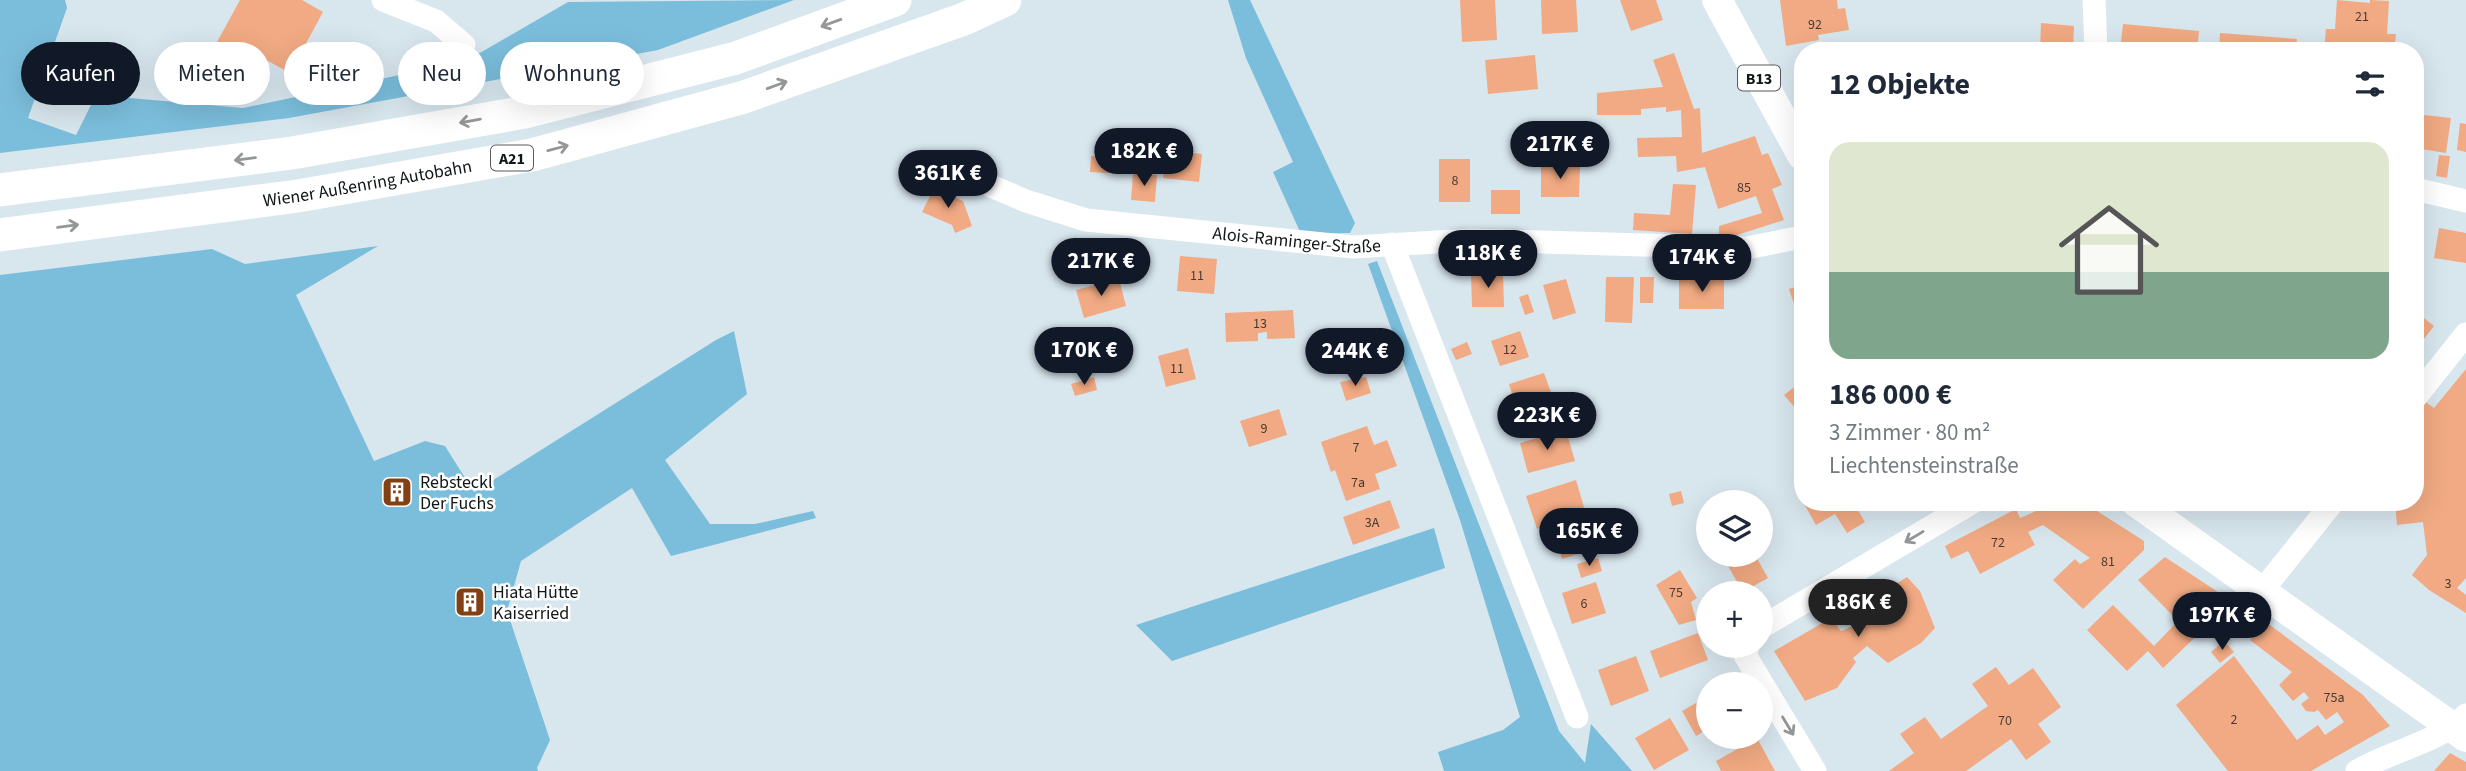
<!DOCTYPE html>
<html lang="de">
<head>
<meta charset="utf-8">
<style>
	body { margin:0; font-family:"Source Sans 3",sans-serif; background:#f2f2f3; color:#1f2937; height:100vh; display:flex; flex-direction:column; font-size:26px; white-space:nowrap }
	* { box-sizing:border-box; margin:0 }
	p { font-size:23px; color:#747a83 }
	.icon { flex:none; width:38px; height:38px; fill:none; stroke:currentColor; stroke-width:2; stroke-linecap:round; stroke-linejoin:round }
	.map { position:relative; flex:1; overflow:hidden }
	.panel { position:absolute; left:1794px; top:42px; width:630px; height:469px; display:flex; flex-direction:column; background:#fff; border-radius:28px; box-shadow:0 7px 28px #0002 }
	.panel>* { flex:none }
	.hud { position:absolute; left:21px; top:42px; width:665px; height:63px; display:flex; gap:14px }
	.buttons { position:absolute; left:1696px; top:490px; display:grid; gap:14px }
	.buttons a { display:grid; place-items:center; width:77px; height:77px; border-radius:50%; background:#fff; box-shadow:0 7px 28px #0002; font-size:35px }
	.price { position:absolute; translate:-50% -60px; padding:0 16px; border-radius:24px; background:#111827; color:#fff; font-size:23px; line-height:46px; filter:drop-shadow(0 2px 4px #0008) }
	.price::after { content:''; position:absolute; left:50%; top:42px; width:21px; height:16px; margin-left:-10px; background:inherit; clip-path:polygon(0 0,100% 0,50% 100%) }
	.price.current { background:#222; color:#fff }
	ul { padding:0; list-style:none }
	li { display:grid; align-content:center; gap:14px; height:371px; padding:0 35px }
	li span { display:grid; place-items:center; height:217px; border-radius:21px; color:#555 }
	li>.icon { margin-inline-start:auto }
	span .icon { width:126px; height:126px; fill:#fffc; stroke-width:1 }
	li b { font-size:30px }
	h2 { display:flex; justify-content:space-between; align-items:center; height:84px; padding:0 35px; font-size:30px }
	.tag { padding:0 24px; border-radius:32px; background:#fff; box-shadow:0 7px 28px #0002; font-size:24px; line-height:63px }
	.tag.current { background:#111827; color:#fff }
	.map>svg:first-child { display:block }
	.green { fill:#7bbedc }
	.building { fill:#f1aa83 }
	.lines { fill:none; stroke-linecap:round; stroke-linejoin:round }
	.minor { stroke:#fff; stroke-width:23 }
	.major { stroke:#fff; stroke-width:30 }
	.highway { stroke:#fff; stroke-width:33 }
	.oneway { stroke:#949697 }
	.labels { text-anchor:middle; stroke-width:5; stroke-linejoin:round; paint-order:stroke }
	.number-label { font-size:14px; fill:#493b33 }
	.shield { fill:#fff; stroke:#585c5d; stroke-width:2 }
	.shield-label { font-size:16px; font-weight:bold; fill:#111618 }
	.street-label { font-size:18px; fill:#111618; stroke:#fff }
	.poi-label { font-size:18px; fill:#111618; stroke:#fff; text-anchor:start }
</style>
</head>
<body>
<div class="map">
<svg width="2466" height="771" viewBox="0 0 2466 771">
	<rect width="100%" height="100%" fill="#d8e6ee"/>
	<path class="green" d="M 0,0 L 65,0 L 67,8 L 28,118 L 76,135 L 96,95 L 243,108 L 466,61 L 568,2 L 794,0 L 658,50 L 289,118 L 0,153 Z
		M 1228,0 L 1250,0 L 1355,223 L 1350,233 L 1301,234 L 1273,172 L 1293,162 L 1246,58 Z
		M 378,246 L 296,295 L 374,461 L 425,441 L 445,446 L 474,492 L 716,340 L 734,331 L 747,394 L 665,460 L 710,524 L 755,524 L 813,511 L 816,518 L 671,556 L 632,488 L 521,561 L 507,611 L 550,740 L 537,768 L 538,771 L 0,771 L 0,275 L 212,249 L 245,264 Z
		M 1377,261 L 1559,731 L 1585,763 L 1591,724 L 1632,771 L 1444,771 L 1438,752 L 1503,730 L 1520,717 L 1460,520 L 1368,264 Z
		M 1434,528 L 1445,568 L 1172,661 L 1136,625 Z"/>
	<path class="building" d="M 240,0 L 302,0 L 323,12 L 290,73 L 255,54 L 244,74 L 210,55 Z
		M 1460,0 L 1495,0 L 1497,40 L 1462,42 Z
		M 1541,0 L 1576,0 L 1578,32 L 1542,34 Z
		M 1620,0 L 1656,0 L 1663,20 L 1631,31 Z
		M 1780,0 L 1837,0 L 1838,9 L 1845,8 L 1849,30 L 1818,35 L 1819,40 L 1786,46 Z
		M 2337,0 L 2370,3 L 2370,0 L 2389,1 L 2387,34 L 2396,34 L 2395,44 L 2386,44 L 2386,51 L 2324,51 L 2326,29 L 2335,29 Z
		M 2041,23 L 2074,26 L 2073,51 L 2040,51 Z
		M 2123,24 L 2199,31 L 2197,51 L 2120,51 Z
		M 2220,33 L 2297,39 L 2296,51 L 2219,51 Z
		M 1674,53 L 1694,109 L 1700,108 L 1702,153 L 1755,136 L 1762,155 L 1768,153 L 1782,185 L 1772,189 L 1784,220 L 1737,235 L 1719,236 L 1719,226 L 1762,213 L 1756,196 L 1718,209 L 1705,167 L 1677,172 L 1676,156 L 1638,157 L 1637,138 L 1682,137 L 1681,110 L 1666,112 L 1666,107 L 1641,109 L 1641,115 L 1597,115 L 1597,93 L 1663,87 L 1653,60 Z
		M 1535,55 L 1538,89 L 1488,94 L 1485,60 Z
		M 2415,114 L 2451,118 L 2446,153 L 2415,148 Z
		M 2460,123 L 2466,124 L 2466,152 L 2457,150 Z
		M 1105,133 L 1128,134 L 1126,174 L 1090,172 L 1091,156 L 1103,156 Z
		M 1166,150 L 1202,154 L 1199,182 L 1163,178 Z
		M 2439,155 L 2450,156 L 2447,178 L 2436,176 Z
		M 1439,159 L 1470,159 L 1470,202 L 1439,202 Z
		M 1541,165 L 1580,166 L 1579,197 L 1541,197 Z
		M 1133,173 L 1157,175 L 1155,202 L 1131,200 Z
		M 1673,184 L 1696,185 L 1692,234 L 1633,230 L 1634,213 L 1670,215 Z
		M 934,188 L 963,201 L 972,226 L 955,233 L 952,225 L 922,212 Z
		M 1491,190 L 1520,190 L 1520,214 L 1491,214 Z
		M 2439,228 L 2466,233 L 2466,263 L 2434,258 Z
		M 1180,256 L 1217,259 L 1214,294 L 1177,291 Z
		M 1471,273 L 1503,273 L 1504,307 L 1472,307 Z
		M 1606,277 L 1634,277 L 1632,323 L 1605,322 Z
		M 1640,277 L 1654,277 L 1653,303 L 1640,303 Z
		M 1119,279 L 1126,306 L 1084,318 L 1076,290 Z
		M 1566,279 L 1576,313 L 1553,320 L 1543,285 Z
		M 1679,279 L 1724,279 L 1724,309 L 1679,309 Z
		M 1802,285 L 1802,305 L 1795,307 L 1789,289 Z
		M 1528,294 L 1534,312 L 1525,315 L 1519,297 Z
		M 1293,310 L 1295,338 L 1267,339 L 1267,332 L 1258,333 L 1258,341 L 1226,342 L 1225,313 Z
		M 2420,315 L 2434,326 L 2415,350 L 2415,320 Z
		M 1520,331 L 1529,357 L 1500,366 L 1491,341 Z
		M 1092,339 L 1096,354 L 1075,359 L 1071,344 Z
		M 1467,342 L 1472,354 L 1456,360 L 1451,349 Z
		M 1188,348 L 1196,379 L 1166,387 L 1158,356 Z
		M 2466,369 L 2466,578 L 2457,588 L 2466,595 L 2466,613 L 2429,590 L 2412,575 L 2427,555 L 2423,522 L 2397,525 L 2395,502 L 2415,502 L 2415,410 L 2423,400 L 2434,408 Z
		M 1544,373 L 1556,406 L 1520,418 L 1509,384 Z
		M 1094,377 L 1097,390 L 1075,396 L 1071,384 Z
		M 1366,377 L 1371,393 L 1346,401 L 1340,382 Z
		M 1802,381 L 1802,416 L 1784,395 Z
		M 1279,409 L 1287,435 L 1249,447 L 1240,421 Z
		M 1367,426 L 1374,445 L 1387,440 L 1397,466 L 1375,474 L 1380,489 L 1346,501 L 1335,470 L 1331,472 L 1321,442 Z
		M 1566,430 L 1575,461 L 1528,473 L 1520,443 Z
		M 1576,480 L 1586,514 L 1591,512 L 1599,537 L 1587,541 L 1590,550 L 1562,559 L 1552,524 L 1537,529 L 1526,496 Z
		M 397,482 L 404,485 L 397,502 L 390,499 Z
		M 1681,491 L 1684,503 L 1672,506 L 1669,494 Z
		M 1390,500 L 1400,528 L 1353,545 L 1343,517 Z
		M 1803,502 L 1853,502 L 1865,522 L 1847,533 L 1835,514 L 1816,525 Z
		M 2041,502 L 2083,502 L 2144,541 L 2144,550 L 2083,609 L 2053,580 L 2075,559 L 2080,564 L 2090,558 L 2043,525 L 2028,532 L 2035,545 L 1980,574 L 1968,551 L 1951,559 L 1945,546 L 2016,509 L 2020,518 L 2036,511 Z
		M 1749,555 L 1755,555 L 1768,578 L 1743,592 L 1728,566 Z
		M 2165,557 L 2239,606 L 2221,631 L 2210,623 L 2163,668 L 2148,651 L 2127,671 L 2087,630 L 2113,605 L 2154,646 L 2178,621 L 2138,580 Z
		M 1598,558 L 1602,571 L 1581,578 L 1577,564 Z
		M 1680,570 L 1697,598 L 1691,602 L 1696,620 L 1679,625 L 1656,585 Z
		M 1907,577 L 1920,591 L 1935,628 L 1921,643 L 1888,663 L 1867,646 L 1853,658 L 1856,662 L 1837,688 L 1805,701 L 1774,651 L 1831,618 L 1841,631 L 1855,625 L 1854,603 L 1893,586 Z
		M 1596,582 L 1606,613 L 1572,624 L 1562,593 Z
		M 472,594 L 478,604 L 468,611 L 462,600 Z
		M 2266,622 L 2363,695 L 2390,726 L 2311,771 L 2228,771 L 2176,705 L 2234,656 L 2297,740 L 2318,725 L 2325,735 L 2344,722 L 2337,712 L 2326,720 L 2318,710 L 2314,712 L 2306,711 L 2301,704 L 2309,698 L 2304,692 L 2293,701 L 2279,685 L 2292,672 L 2250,640 Z
		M 1698,633 L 1708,660 L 1660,678 L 1650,651 Z
		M 2224,641 L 2234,652 L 2220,663 L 2211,652 Z
		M 1636,656 L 1649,691 L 1611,706 L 1598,670 Z
		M 1996,667 L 2009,685 L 2033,668 L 2061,707 L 2038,724 L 2051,742 L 2026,760 L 2011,739 L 1966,771 L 1889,771 L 1914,753 L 1900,734 L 1925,717 L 1941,739 L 1988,706 L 1972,684 Z
		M 1708,696 L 1708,729 L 1696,736 L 1682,711 Z
		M 1670,718 L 1689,750 L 1654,770 L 1635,738 Z
		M 1757,738 L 1775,771 L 1721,771 L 1716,761 Z
		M 2450,753 L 2466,762 L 2466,771 L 2434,771 Z"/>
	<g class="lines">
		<g class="minor">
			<path d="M 383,0 L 436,21 L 464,45"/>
			<path d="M 2094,0 L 2096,51"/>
			<path id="s1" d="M 965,175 L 1026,201 L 1086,220 L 1353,247 L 1471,240 L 1747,248 L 1802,237"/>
			<path d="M 2415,189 L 2466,201"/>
			<path d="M 1392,244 L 1577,717"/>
			<path d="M 2415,398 L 2466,334"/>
			<path d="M 2262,591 L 2333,502"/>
			<path d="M 1760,628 L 1973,502"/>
			<path d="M 1748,646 L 1745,655 L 1815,771"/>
			<path d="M 2357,771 C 2392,750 2436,744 2466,715"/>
		</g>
		<path class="major" d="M 1717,0 L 1802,155
			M 2136,502 L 2466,737"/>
		<g class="highway">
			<path d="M 0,190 L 292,153 L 525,112 L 736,58 L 895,0"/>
			<path id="s2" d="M 0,235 L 298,196 L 532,155 L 744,97 L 964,19 L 1005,0"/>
		</g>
	</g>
	<defs><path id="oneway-shaft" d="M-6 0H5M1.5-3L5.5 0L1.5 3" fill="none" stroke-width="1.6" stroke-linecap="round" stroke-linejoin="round" transform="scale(1.75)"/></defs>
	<g class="oneway">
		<use href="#oneway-shaft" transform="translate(831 23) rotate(160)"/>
		<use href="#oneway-shaft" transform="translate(777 85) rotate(-20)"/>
		<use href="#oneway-shaft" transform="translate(470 121) rotate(170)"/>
		<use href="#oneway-shaft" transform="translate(558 148) rotate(-15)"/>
		<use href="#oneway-shaft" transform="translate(245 159) rotate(173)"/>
		<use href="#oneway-shaft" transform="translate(68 226) rotate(-8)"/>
		<use href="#oneway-shaft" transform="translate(1914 537) rotate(149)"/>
		<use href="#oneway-shaft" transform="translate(1788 726) rotate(59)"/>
	</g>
	<defs>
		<g id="building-square" transform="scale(1.575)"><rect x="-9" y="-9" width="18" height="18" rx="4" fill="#834013" stroke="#fff"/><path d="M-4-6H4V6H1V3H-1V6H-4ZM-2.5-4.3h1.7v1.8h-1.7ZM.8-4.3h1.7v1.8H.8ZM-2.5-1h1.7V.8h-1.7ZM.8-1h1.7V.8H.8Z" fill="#fff"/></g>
	</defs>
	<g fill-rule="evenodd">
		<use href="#building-square" x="397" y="492"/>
		<use href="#building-square" x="470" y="602"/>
	</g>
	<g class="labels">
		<g class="number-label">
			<text x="2362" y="21">21</text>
			<text x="1815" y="29">92</text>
			<text x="1455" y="185">8</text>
			<text x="1744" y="192">85</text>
			<text x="1197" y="280">11</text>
			<text x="1260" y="328">13</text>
			<text x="1510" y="354">12</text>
			<text x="1177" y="373">11</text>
			<text x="1264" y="433">9</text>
			<text x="1356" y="452">7</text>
			<text x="1358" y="487">7a</text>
			<text x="1372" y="527">3A</text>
			<text x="1998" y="547">72</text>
			<text x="2108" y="566">81</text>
			<text x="2448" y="588">3</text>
			<text x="1676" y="597">75</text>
			<text x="1584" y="608">6</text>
			<text x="2334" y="702">75a</text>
			<text x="2234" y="724">2</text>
			<text x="2005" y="725">70</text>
		</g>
		<g class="shield">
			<rect x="1738" y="65.5" width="42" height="25" rx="5"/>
			<rect x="491" y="145.5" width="42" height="25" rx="5"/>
		</g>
		<g class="shield-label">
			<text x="1759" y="84">B13</text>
			<text x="512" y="164">A21</text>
		</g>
		<g class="street-label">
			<text dy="6" stroke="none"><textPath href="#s2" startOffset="371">Wiener Außenring Autobahn</textPath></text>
			<text dy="6" stroke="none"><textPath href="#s1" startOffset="341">Alois-Raminger-Straße</textPath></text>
		</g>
		<g class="poi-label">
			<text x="420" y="488">Rebsteckl<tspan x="420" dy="21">Der Fuchs</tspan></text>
			<text x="493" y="598">Hiata Hütte<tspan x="493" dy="21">Kaiserried</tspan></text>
		</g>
	</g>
</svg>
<div class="buttons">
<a><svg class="icon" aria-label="layers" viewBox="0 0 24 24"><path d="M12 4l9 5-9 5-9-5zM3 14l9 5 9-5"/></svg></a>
<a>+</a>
<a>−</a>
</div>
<b class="price" style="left:1560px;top:181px">217K €</b>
<b class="price" style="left:1144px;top:188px">182K €</b>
<b class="price" style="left:948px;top:210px">361K €</b>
<b class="price" style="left:1488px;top:290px">118K €</b>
<b class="price" style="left:1702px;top:294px">174K €</b>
<b class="price" style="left:1101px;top:298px">217K €</b>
<b class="price" style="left:1084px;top:387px">170K €</b>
<b class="price" style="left:1355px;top:388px">244K €</b>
<b class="price" style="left:1547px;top:452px">223K €</b>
<b class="price" style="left:1589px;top:568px">165K €</b>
<b class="price current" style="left:1858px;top:639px">186K €</b>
<b class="price" style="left:2222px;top:652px">197K €</b>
<div class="hud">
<a class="tag current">Kaufen</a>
<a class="tag">Mieten</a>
<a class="tag">Filter</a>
<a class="tag">Neu</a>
<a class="tag">Wohnung</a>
</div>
<section class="panel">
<h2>12 Objekte<svg class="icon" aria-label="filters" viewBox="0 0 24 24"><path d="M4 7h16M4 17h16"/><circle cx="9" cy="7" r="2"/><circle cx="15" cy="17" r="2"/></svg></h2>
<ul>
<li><span style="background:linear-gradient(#dfe7d0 60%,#7fa58c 0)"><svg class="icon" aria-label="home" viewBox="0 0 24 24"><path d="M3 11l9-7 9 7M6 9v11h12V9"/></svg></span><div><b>186 000 €</b><p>3 Zimmer · 80 m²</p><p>Liechtensteinstraße</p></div></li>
</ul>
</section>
</div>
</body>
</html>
